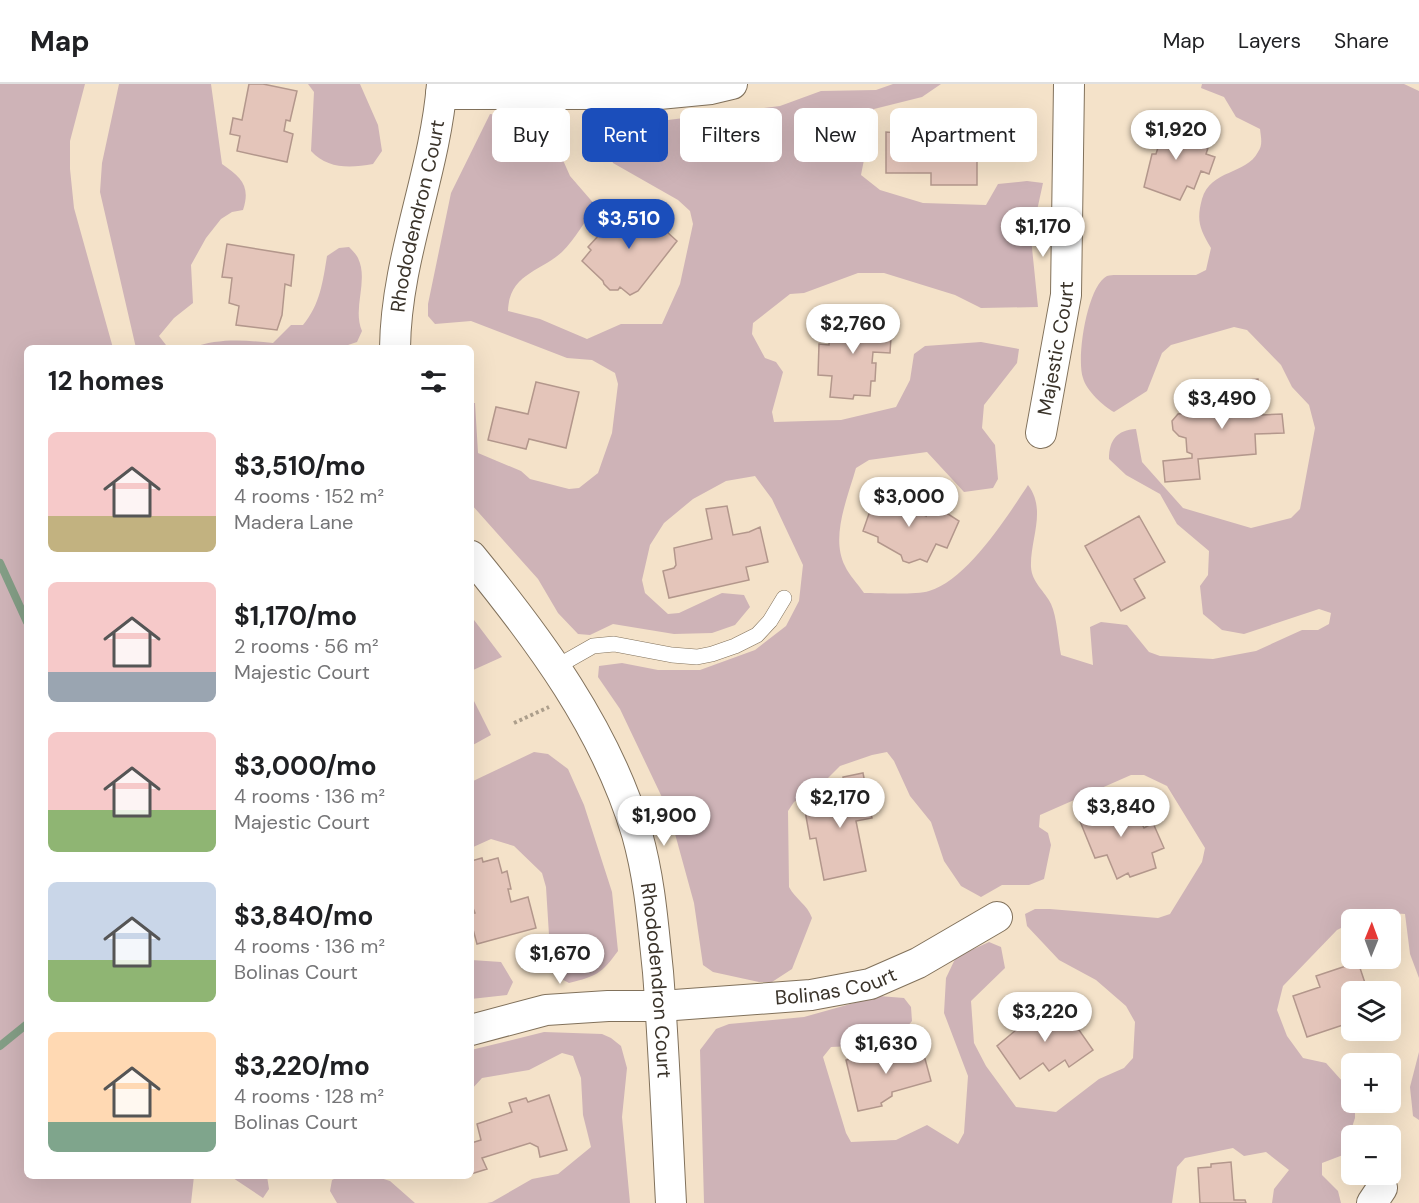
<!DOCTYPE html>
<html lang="en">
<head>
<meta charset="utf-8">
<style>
	body { margin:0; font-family:"DM Sans",sans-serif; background:#f2f2f2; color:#202124; height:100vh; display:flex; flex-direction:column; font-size:22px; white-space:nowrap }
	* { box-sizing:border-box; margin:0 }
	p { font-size:20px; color:#757577 }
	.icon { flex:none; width:33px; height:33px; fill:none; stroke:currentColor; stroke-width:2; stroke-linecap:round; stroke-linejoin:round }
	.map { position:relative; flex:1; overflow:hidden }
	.drawer { position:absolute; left:24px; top:261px; width:450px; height:834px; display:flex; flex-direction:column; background:#fff; border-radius:9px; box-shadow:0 6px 24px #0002 }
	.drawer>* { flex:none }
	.hud { position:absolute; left:492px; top:24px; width:570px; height:54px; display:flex; gap:12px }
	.needle { width:39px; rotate:1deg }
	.controls { position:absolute; left:1341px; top:825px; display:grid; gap:12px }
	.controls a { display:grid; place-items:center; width:60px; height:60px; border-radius:9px; background:#fff; box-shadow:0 6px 24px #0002; font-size:30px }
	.price { position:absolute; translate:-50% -51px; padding:0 14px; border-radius:21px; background:#fff; color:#222; font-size:20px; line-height:39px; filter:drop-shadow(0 2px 3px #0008) }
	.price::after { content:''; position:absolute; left:50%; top:36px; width:18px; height:14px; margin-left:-9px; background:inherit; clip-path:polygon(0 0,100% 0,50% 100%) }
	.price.current { background:#1b4ebb; color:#fff }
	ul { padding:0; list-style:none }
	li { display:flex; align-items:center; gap:18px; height:150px; padding:0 24px }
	li span { display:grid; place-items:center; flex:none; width:168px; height:120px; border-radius:9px; color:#555 }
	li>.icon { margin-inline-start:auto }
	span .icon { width:72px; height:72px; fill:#fffc; stroke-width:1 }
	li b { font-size:26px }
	h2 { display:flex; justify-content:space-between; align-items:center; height:72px; padding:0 24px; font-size:26px }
	.tag { padding:0 21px; border-radius:9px; background:#fff; box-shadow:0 6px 24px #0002; font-size:21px; line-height:54px }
	.tag.current { background:#1b4ebb; color:#fff }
	header { display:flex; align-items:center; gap:36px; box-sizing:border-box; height:84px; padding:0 30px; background:#fff; border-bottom:2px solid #e0e0e0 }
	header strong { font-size:28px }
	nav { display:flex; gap:33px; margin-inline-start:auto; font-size:21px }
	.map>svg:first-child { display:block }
	.green { fill:#ceb3b7 }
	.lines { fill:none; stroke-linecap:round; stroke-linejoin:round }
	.stream { stroke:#839d85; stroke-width:8 }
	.building { fill:#e4c5ba; stroke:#b3978c; stroke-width:1.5 }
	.lane-casing { stroke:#81715b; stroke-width:16 }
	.street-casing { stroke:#81715b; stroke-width:32 }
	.path { stroke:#ac9e8b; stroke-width:4; stroke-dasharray:3 3; stroke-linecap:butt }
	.lane { stroke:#fff; stroke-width:15 }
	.street { stroke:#fff; stroke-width:30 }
	.labels { text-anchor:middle; stroke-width:4.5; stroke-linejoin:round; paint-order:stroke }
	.street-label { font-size:20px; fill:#3a332a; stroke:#f4e2c9 }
</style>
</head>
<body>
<header>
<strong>Map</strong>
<nav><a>Map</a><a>Layers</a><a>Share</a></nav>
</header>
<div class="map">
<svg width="1419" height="1119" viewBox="0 0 1419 1119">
	<rect width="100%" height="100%" fill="#f4e2c9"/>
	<path class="green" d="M 0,0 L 85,0 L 70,57 L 70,85 L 74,124 L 113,264 L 27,264 L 27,1092 L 194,1092 L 191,1119 L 0,1119 Z
		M 119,0 L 211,0 L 222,80 C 241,93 251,102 243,126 L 232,128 L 221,135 L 206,154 L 191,181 L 193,219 L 174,234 L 159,252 L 166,261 L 181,264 L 136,264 L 100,108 L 102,79 Z
		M 308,0 L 360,0 L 378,41 L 382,67 L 373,80 C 350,84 327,85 311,67 L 314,8 Z
		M 893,0 L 941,0 L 922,13 L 874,25 L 861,91 L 880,106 L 923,119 L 986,121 L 998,100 L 1027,97 L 1043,99 L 1031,154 L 1038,223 L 981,224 L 955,211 L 884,189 L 858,189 L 804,209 L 790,210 L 753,239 L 752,250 L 765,274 L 776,278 L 783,288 L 772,328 L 774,338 L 841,336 L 896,323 L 910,296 L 914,270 L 925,262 L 981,258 L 1019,265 L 1017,279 L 984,321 L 982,344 L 995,361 L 998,395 L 993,404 L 964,408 L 927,368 L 869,376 L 856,384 C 848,413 830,453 845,482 C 849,491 858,500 864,509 C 879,509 917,511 929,507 C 967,496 1007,433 1028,401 C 1047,426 1030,455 1031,483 C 1032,499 1045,507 1051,520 C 1057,533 1058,556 1061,571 L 1093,581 L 1090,543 L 1101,538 L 1127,541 L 1149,568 L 1160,572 L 1213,575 L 1256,567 L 1302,546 L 1318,546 L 1329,540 L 1331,529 L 1319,525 L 1244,550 L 1222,546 L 1203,530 L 1200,502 L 1208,491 L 1209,467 L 1177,440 L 1160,410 L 1126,391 L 1109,375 C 1109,356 1117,346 1136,345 L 1142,378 L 1183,424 L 1251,444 L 1291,434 L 1300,425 L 1315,344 L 1309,321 L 1292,303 L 1281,281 L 1247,246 L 1234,243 L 1171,261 L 1162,269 L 1147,307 L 1114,328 C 1104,323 1086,306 1083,294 C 1076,275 1087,202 1107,192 C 1110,191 1113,191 1116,191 L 1196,191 L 1206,186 L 1211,164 C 1200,145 1196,137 1202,115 C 1211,85 1246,91 1258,68 C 1263,61 1261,54 1260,45 L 1236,33 L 1224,13 L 1201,4 L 1202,0 L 1404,0 L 1419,7 L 1419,894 L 1410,870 L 1405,830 L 1374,828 L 1359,835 L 1352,836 L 1351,839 L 1337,846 L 1283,902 L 1277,926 L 1287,952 L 1303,974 L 1326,979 L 1351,1007 L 1352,1018 L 1355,1019 L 1355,1034 L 1343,1071 L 1322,1079 L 1322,1091 L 1338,1107 L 1341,1119 L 1272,1119 L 1274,1105 L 1289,1086 L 1266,1068 L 1244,1072 L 1233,1064 L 1185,1074 L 1177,1083 L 1172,1119 L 704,1119 L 700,966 L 716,945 L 729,940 L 804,933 L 879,912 L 904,914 L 911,923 L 912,937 C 891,964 862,961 831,963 L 823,973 L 846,1049 L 851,1058 L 896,1056 L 927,1041 L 958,1060 L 964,1049 L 968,992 L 944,929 L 946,894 L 956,873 L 989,858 L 1001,863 L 1005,884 L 971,917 L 974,959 L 986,982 L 1016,1023 L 1056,1028 L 1099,995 L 1124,984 L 1133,974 L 1135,938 L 1126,922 L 1096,896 L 1059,876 L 1027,842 L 1025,830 L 1035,825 L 1050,825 L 1158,834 L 1170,830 L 1202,778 L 1205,764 L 1167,702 L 1144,691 L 1131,691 L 1040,731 L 1039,743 L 1048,749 L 1051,761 L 1044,795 L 1029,801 L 1002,801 L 981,813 L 961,802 L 944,777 L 931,738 L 910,712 L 894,677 L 887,668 L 872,671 L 840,682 L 824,698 L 794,718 L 788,727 L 789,803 C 796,816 807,820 812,834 L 792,885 L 772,898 L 759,898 L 713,888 L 703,881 L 694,819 L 669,728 L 620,625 L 598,593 L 599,582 L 622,579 L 658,586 L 700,586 L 755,566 L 786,542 L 799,517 L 803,481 L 772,415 L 755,392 L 726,397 L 693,415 L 664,439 L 650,461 L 642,496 L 645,509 L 668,530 L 679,529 L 722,509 L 744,511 L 750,523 L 735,541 L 712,549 L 674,550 L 613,540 L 590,551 L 578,550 L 558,529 L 538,495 L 471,420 L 471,319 L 475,319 L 478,369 L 521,387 L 530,395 L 569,405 L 579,404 L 598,389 L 612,349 L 618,300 L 615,289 L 592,276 L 567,274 L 471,237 L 435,240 L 428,232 L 428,220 L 451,109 L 490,30 L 518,33 L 551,49 L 570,92 L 596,122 C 585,137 575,155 562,168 C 540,188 509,190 508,227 L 540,235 L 587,255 L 621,240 L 662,240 L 680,200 L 693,140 L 690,127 L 678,116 L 613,79 L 601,51 L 636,40 L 780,22 L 821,7 L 876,6 Z
		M 349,163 C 352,166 356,170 358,174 C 369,197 352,224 362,247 L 357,258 L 345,262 L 320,264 L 191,264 C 219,254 244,256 273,259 L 291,241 L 303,241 C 320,221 323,197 327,172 L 339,164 Z
		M 471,532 L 502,573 L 471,587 Z
		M 471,611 L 491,651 L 471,662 Z
		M 534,668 L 548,670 L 568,685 L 584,721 L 612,808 L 618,867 C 601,890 597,892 569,899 L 558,893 L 550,867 L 546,803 L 542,789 L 514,762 L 491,755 L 471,764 L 471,698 Z
		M 471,876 L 501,878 L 513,898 L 507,911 L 471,915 Z
		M 544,948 L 602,950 L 611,954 L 621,962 L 627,984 L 622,1033 L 630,1119 L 487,1119 L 492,1118 L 532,1095 L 558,1090 L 591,1063 L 583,1031 L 581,994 L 573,972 L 562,969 L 529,986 L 482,994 L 471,1006 L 471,966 Z
		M 1419,968 L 1419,1036 L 1413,1032 L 1410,1003 Z
		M 230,1092 L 267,1092 L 269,1105 L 263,1114 Z
		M 340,1092 L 374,1092 L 390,1097 L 415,1119 L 337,1119 L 330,1107 L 332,1096 Z"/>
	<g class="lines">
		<path class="stream" d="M 0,479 L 27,538
			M 0,962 L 27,940"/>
	</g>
	<path class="building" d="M 249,0 L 263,0 L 297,7 L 290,37 L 286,36 L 284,47 L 293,50 L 287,78 L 237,67 L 240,52 L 230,50 L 233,34 L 242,36 Z
		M 1160,32 L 1190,42 L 1184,56 L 1208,64 L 1206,70 L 1215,73 L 1209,90 L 1201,87 L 1194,105 L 1187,102 L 1180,116 L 1144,103 L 1152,70 L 1156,70 L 1160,57 L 1153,55 Z
		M 898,35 L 960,35 L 960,49 L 977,49 L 977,101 L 931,101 L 931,89 L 886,89 L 886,48 L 898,49 Z
		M 636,116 L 657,134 L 656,138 L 677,157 L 638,207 L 630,211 L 620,203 L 618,206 L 610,206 L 604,200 L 603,197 L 582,177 L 591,166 L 588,163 L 625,123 L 628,127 Z
		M 227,160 L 294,171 L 291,202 L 285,200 L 282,231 L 277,246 L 236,241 L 239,222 L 229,219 L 232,194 L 222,193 Z
		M 831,233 L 892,237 L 890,269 L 873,268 L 872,279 L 876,279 L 875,297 L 871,297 L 870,312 L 854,311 L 853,315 L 830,313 L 832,292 L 818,291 L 819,260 L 829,261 Z
		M 1258,295 L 1261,331 L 1282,330 L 1284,349 L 1255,350 L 1256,370 L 1198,375 L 1200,395 L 1165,398 L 1163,377 L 1192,374 L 1192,370 L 1187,368 L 1186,354 L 1179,352 L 1173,346 L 1172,337 L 1178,330 L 1226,325 L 1224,298 Z
		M 536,298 L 579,308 L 566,364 L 529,355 L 526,365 L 488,356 L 496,323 L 528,330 Z
		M 887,408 L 894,411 L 900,421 L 926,432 L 925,428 L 928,422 L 945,428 L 959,437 L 947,464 L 936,460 L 927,478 L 920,475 L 909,479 L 903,477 L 901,471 L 878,458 L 878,453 L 863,447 L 871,424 L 879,412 Z
		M 727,422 L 733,451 L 749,448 L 760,443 L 768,478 L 746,483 L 749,496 L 669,514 L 663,487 L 674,484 L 676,481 L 674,464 L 712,455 L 706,425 Z
		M 1139,432 L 1165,478 L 1134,495 L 1145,514 L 1121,527 L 1085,462 Z
		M 863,689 L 872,734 L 856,737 L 866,787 L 824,796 L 816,754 L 810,755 L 804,721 L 846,712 L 843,693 Z
		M 1123,711 L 1136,738 L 1140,736 L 1144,744 L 1153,739 L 1164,764 L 1152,769 L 1156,784 L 1130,793 L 1128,789 L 1117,795 L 1107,771 L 1095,774 L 1077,730 Z
		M 482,774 L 483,778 L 498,774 L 502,789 L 507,787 L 511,805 L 508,805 L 511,818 L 528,813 L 536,844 L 477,860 L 471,838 L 471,830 L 475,829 L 471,819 L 471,777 Z
		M 1358,878 L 1368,908 L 1352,908 L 1352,938 L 1307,953 L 1293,912 L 1320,903 L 1316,892 Z
		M 1058,916 L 1093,966 L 1069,983 L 1065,976 L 1049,987 L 1043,979 L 1020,995 L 997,962 L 1022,941 L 1024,945 L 1038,935 L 1036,932 Z
		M 921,960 L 931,997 L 892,1008 L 892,1012 L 881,1019 L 882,1022 L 858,1027 L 846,976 Z
		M 549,1011 L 567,1066 L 540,1073 L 538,1063 L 530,1059 L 482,1074 L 487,1085 L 471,1090 L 471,1059 L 481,1056 L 477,1040 L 512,1028 L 509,1019 L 526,1014 L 528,1018 Z
		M 1231,1078 L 1234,1116 L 1245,1116 L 1246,1119 L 1200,1119 L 1198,1084 L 1211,1083 L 1211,1080 Z"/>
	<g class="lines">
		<g class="lane-casing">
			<path id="lane" d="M 556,583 L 593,562 L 614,560 L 672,571 L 697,573 L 712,570 L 735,562 L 757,551 L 770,537 L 784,514"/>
		</g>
		<g class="street-casing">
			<g id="street">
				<path d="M 441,10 L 659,10 L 711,5 L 732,0"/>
				<path id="s1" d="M 395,264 C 396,174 435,89 442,0"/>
				<path id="s2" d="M 1041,349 L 1066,211 L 1069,0"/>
				<path id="s3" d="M 471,472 C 539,555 606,645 637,750 C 650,796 653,841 658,888 C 664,965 667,1042 671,1119"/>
				<path id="s4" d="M 471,946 L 546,926 L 608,922 L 661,922 L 811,911 L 870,900 L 918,879 L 997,833"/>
				<path d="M 1372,1119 L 1382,1104"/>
			</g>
		</g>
		<path class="path" d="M 514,639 L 549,623"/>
		<use href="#lane" class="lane"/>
		<use href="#street" class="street"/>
	</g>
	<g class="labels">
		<g class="street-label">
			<text dy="7" stroke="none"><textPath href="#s1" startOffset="134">Rhododendron Court</textPath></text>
			<text dy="7" stroke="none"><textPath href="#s2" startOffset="86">Majestic Court</textPath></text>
			<text dy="7" stroke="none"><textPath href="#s3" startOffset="474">Rhododendron Court</textPath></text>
			<text dy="7" stroke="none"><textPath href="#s4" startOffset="369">Bolinas Court</textPath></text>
		</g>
	</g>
</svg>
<div class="controls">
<a><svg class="needle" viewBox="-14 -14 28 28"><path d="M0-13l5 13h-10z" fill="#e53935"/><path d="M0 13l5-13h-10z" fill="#757577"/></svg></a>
<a><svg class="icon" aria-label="layers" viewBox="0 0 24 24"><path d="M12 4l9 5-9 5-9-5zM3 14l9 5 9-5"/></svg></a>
<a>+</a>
<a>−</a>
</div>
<b class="price" style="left:1176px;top:77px">$1,920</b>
<b class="price current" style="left:629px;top:166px">$3,510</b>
<b class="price" style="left:1043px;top:174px">$1,170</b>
<b class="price" style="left:853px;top:271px">$2,760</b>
<b class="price" style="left:1222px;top:346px">$3,490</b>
<b class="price" style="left:909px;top:444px">$3,000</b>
<b class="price" style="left:840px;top:745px">$2,170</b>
<b class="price" style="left:1121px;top:754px">$3,840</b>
<b class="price" style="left:664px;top:763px">$1,900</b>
<b class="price" style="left:560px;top:901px">$1,670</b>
<b class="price" style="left:1045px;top:959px">$3,220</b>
<b class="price" style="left:886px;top:991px">$1,630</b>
<div class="hud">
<a class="tag">Buy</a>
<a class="tag current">Rent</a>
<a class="tag">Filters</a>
<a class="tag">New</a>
<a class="tag">Apartment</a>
</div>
<section class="drawer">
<h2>12 homes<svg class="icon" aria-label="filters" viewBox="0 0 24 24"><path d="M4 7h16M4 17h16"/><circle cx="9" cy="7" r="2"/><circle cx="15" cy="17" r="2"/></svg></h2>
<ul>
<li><span style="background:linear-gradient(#f6c9c9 70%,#c2b280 0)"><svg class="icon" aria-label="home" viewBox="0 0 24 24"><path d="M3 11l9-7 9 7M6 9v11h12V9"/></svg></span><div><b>$3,510/mo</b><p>4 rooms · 152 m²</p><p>Madera Lane</p></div></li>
<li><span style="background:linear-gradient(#f6c9c9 75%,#9aa5b1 0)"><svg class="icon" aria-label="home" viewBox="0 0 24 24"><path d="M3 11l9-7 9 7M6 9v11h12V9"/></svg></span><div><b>$1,170/mo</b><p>2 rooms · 56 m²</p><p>Majestic Court</p></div></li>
<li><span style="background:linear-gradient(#f6c9c9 65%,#8fb573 0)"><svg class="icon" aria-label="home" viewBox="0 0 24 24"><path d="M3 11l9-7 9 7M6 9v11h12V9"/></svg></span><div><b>$3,000/mo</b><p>4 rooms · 136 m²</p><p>Majestic Court</p></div></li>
<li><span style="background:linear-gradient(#c9d6e8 65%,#8fb573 0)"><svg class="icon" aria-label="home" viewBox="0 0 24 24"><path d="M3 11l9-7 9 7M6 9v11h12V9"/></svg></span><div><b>$3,840/mo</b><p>4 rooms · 136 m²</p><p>Bolinas Court</p></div></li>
<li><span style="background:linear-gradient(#ffd9b3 75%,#7fa58c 0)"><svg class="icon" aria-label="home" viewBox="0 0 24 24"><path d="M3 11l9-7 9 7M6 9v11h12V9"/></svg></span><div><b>$3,220/mo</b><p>4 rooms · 128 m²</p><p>Bolinas Court</p></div></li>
</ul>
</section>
</div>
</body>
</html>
